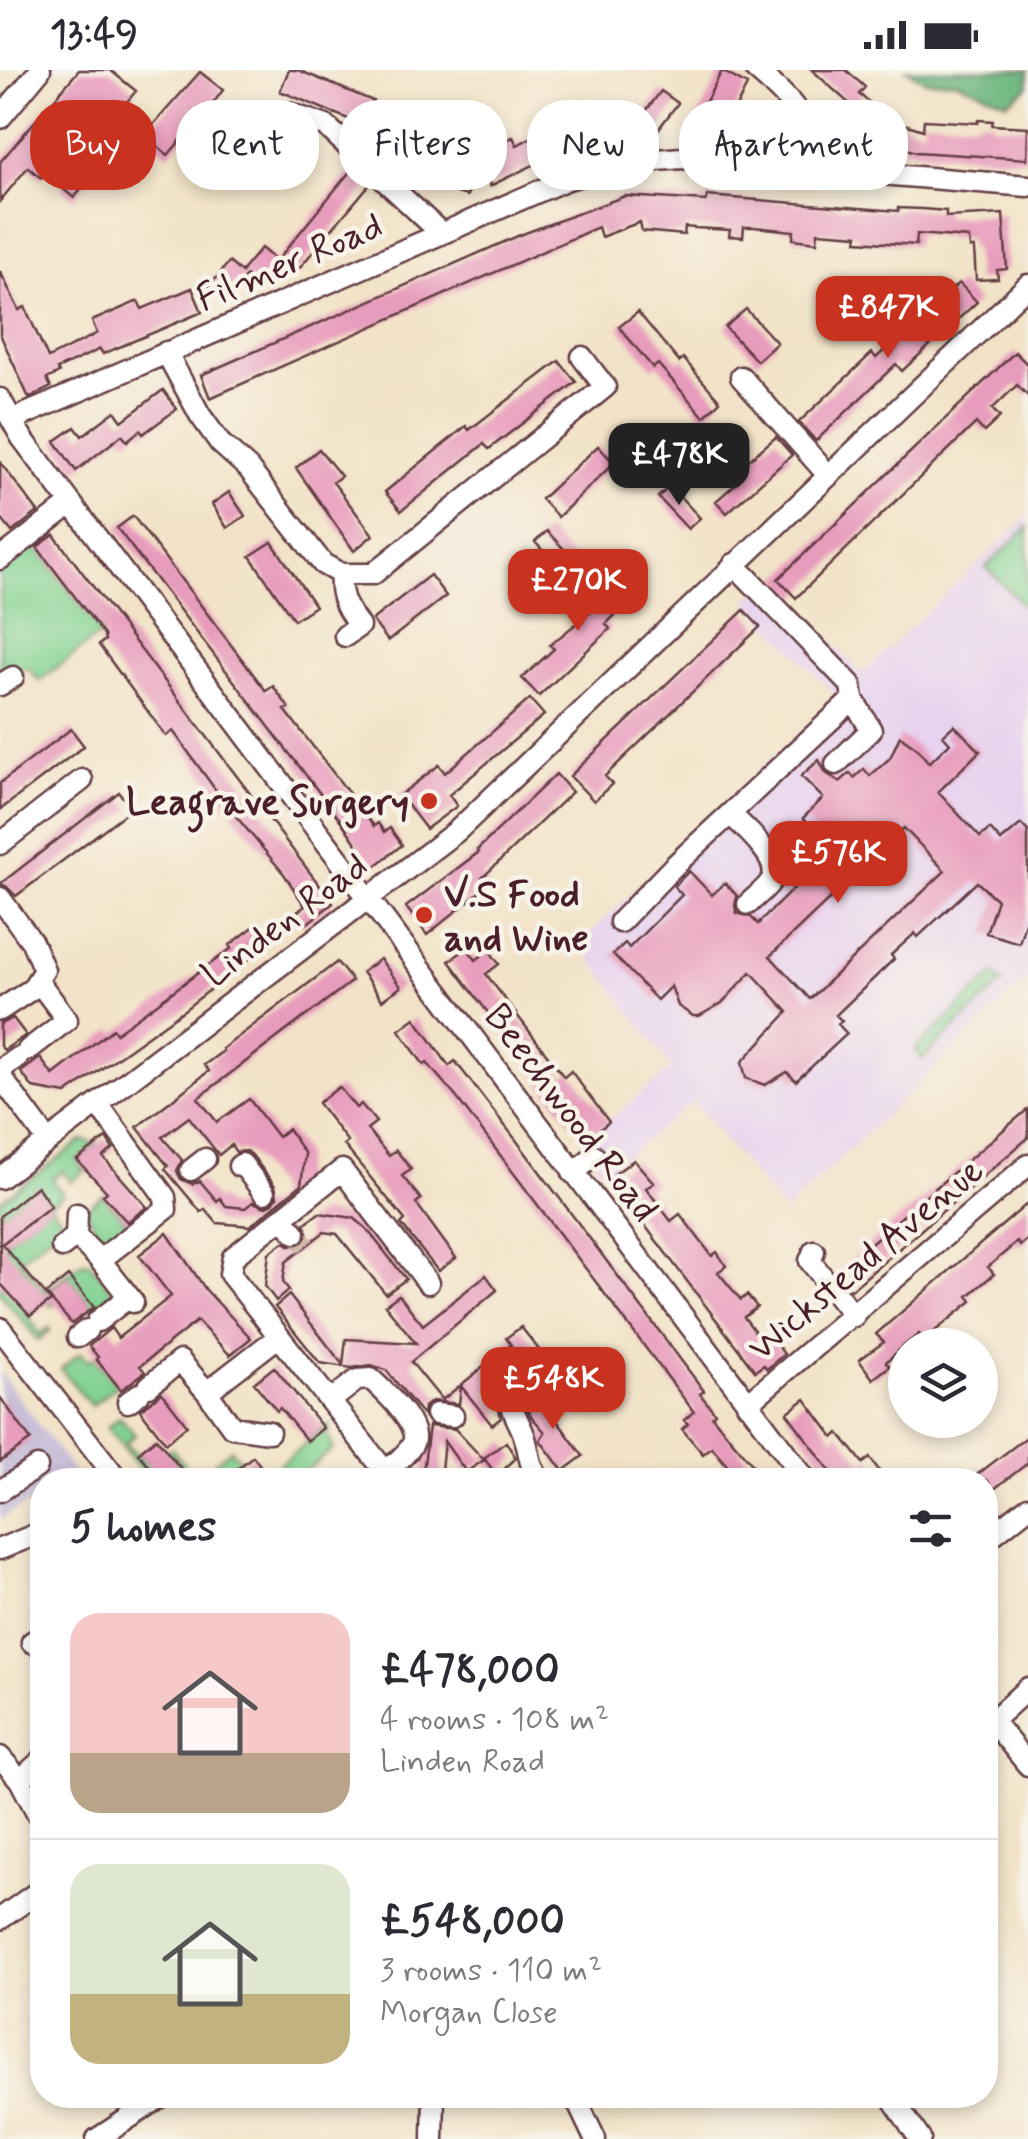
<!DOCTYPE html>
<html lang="en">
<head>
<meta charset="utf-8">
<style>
	body { margin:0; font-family:Mynerve,sans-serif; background:#f2f2f3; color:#2b2b33; height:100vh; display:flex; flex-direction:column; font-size:38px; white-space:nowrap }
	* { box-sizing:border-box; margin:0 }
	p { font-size:32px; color:#7c7c81 }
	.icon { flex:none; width:55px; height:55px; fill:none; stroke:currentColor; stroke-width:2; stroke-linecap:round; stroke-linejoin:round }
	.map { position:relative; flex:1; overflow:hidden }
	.drawer { position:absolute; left:30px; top:1398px; width:968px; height:640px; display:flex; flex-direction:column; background:#fff; border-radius:40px; box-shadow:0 5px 15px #0003 }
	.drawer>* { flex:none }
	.top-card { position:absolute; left:30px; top:30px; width:970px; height:90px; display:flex; gap:20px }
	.buttons { position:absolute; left:888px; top:1258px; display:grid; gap:20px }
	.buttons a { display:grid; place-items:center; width:110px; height:110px; border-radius:50%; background:#fff; box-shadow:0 5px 15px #0003; font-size:50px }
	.price { position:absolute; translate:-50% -85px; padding:0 22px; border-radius:20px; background:#c8321e; color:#fff; font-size:32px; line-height:65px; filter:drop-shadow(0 2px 5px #0008) }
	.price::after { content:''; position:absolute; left:50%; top:60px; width:30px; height:22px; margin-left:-15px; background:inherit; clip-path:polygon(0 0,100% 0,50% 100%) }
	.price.selected { background:#222; color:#fff }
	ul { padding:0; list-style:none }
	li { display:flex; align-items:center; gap:30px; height:250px; padding:0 40px }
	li+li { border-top:2px solid #e1e1e2 }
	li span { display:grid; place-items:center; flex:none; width:280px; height:200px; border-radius:30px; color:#555 }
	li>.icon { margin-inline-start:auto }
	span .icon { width:120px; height:120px; fill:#fffc; stroke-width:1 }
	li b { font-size:42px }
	h2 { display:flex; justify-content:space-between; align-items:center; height:120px; padding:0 40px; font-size:42px }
	.pill { padding:0 35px; border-radius:40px; background:#fff; box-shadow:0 5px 15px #0003; font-size:35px; line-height:90px }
	.pill.selected { background:#c8321e; color:#fff }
	.status { display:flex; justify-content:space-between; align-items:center; height:70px; padding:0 50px; background:#fff; direction:ltr }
	.status svg { height:28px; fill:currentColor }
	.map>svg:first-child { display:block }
	.built { fill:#e7d2ef }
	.industrial { fill:#c8bfd8 }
	.green { fill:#82d292; stroke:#66785e; stroke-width:2.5 }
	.forest { fill:#69b47c; stroke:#5a6a54; stroke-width:2.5 }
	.building { fill:#e89cbd; fill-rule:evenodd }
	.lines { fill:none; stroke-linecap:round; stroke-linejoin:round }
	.minor-tunnel { stroke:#d0bca9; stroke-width:20; stroke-dasharray:20 10; stroke-linecap:butt }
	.minor-casing { stroke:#633c43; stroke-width:25 }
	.minor { stroke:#fff; stroke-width:20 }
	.poi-dot { fill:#c8321e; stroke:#f7f3e8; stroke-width:4 }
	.labels { text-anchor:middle; stroke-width:9; stroke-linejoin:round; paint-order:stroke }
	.street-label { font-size:38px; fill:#4a1f2b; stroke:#f7f3e8 }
	.poi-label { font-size:38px; font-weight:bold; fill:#4a1f2b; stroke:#f7f3e8; text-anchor:end }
</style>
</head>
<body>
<div class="status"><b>13:49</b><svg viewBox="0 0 49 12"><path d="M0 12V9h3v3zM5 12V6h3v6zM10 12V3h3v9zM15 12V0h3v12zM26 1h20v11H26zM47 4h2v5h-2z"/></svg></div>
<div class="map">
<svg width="1028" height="2069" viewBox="0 0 1028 2069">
	<rect width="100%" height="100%" fill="#f7f3e8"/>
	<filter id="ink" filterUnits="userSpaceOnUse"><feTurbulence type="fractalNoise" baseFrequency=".01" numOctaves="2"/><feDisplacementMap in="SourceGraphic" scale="20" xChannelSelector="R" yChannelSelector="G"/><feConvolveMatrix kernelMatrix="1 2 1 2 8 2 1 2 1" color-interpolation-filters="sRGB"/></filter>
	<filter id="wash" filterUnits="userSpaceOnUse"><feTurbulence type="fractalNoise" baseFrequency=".0048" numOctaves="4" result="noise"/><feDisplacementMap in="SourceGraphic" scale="40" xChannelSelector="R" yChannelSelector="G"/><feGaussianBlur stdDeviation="2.25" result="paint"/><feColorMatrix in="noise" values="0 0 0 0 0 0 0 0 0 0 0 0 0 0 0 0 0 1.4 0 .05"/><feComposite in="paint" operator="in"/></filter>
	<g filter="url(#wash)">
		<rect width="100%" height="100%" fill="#f2e3c8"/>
		<path class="built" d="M 1028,446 L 1028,909 L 784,1142 L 693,1031 L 604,1104 L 581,1075 L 672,998 L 580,873 L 837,627 L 747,531 L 771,508 L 862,604 Z"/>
		<path class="industrial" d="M 0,1302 L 78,1408 L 42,1410 L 42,1427 L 0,1449 Z"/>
		<path class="green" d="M 1028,457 L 1028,540 L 986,497 Z
			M 32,471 L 102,563 L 39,611 L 28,597 L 0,611 L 0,495 Z
			M 994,904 L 1003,913 L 922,989 L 915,980 Z
			M 83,1070 L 106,1077 L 97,1075 L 77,1090 L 85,1101 L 71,1112 L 63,1101 L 52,1109 L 63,1124 L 50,1134 L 36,1117 L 0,1146 L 0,1131 Z
			M 103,1125 L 128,1154 L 111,1171 C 93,1164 94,1152 86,1139 Z
			M 51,1136 L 67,1155 L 50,1164 L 20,1190 L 46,1221 L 82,1192 L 90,1193 L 111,1219 L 114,1233 L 99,1244 L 68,1206 L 48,1222 L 55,1233 L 51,1236 L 41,1224 L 21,1234 L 40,1264 L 49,1258 L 50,1261 L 38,1270 L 0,1223 L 7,1170 Z
			M 80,1283 L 88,1291 L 94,1287 L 117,1315 L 91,1336 L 61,1299 Z
			M 120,1347 L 135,1365 L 125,1374 L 149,1395 L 171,1378 L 196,1409 L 231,1379 L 243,1394 L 224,1410 L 190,1410 L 172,1387 L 154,1402 L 160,1410 L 149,1410 L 107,1357 Z
			M 330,1354 L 328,1364 L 333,1379 L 305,1402 L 287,1408 L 278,1396 Z"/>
		<path class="forest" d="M 907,0 L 1028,0 L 1028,17 L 1007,32 L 956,11 L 926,11 Z"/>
		<g id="blocks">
			<path class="building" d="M 79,0 L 110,0 L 136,21 L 125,34 L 144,50 L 133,62 L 115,46 L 112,51 L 96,37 L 82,53 L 78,50 L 44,91 L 50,96 L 41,108 L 28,97 L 0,131 L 0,92 Z
				M 289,0 L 298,0 L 373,31 L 369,42 L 404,63 L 400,71 L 384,64 L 379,71 L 414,84 L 420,65 L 436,70 L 430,89 L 474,103 L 467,126 L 401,107 L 360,69 L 368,57 L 280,21 Z
				M 812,0 L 846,0 L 865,17 L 859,24 L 889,49 L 923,60 L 924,50 L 978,53 L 978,50 L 993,51 L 992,55 L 1028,57 L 1027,89 L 916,82 L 879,70 L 847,44 L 853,37 Z
				M 722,1 L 747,15 L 717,77 L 689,64 Z
				M 200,2 L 223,20 L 185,71 L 182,69 L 168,85 L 144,65 Z
				M 661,21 L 678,33 L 654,65 L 637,53 Z
				M 616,38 L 630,48 L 613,72 L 599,62 Z
				M 256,45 L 284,82 L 265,96 L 238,59 Z
				M 540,63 L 552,86 L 490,116 L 481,89 L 499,81 L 496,74 L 513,67 L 517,75 Z
				M 81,93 L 94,103 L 74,128 L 61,117 Z
				M 352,99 L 369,115 L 296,202 L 279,188 Z
				M 625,126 L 706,131 L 707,126 L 898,141 L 898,138 L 922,139 L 946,141 L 946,147 L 1003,144 L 1007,199 L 997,200 L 998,209 L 976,210 L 974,178 L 970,178 L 969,168 L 917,164 L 916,175 L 857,171 L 858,165 L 818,162 L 817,172 L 793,169 L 794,161 L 754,157 L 744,157 L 743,167 L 729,166 L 730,160 L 695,158 L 685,157 L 684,165 L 642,161 L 640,152 L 601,167 L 598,157 L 210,328 L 201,305 L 520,165 Z
				M 261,178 L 278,192 L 258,216 L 246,206 L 226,230 L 209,217 L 229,192 L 243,204 L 241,202 Z
				M 0,201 L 19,240 L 25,237 L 48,288 L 94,265 L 97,263 L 92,251 L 138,231 L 142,239 L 192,218 L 202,242 L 103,284 L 100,279 L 57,299 L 59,303 L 47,309 L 51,317 L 29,328 L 0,264 Z
				M 959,213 L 977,232 L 902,301 L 896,294 L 816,371 L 799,352 L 872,283 L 876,288 Z
				M 746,239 L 777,273 L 757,291 L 725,257 Z
				M 638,242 L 679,292 L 683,288 L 720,331 L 704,347 L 658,294 L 653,298 L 619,257 Z
				M 1015,282 L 1028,295 L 1028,326 L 1017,315 L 992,339 L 1000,347 L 984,362 L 976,353 L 796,528 L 778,509 Z
				M 559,291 L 576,312 L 489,379 L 484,374 L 401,441 L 385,422 L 466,356 L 469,360 Z
				M 163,320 L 177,339 L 143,364 L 140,360 L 127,371 L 122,365 L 76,401 L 55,371 L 75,357 L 82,366 L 115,341 L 122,351 Z
				M 776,367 L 792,385 L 727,443 L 716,431 L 739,411 L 730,402 L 742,390 L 745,393 Z
				M 639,371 L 671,404 L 660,415 L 628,383 Z
				M 598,376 L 614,393 L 558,447 L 541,429 Z
				M 319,379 L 341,406 L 333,412 L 373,465 L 354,481 L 296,398 Z
				M 0,392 L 38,442 L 12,462 L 0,447 Z
				M 670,416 L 700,448 L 688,459 L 658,427 Z
				M 229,422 L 245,446 L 227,458 L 212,434 Z
				M 133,446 L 266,621 L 273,616 L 289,638 L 285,640 L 374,756 L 378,753 L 384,762 L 390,758 L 402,775 L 373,798 L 341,751 L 117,458 Z
				M 547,461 L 577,493 L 565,504 L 535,472 Z
				M 54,465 L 333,833 L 305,855 L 296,843 L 305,836 L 284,804 L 225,733 L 173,661 L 166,666 L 99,575 L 105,570 L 104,565 L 37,477 Z
				M 272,472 L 315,536 L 294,550 L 250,486 Z
				M 590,494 L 628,532 L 606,554 L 610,559 L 539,626 L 522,608 L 554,579 L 550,575 L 604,531 L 578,505 Z
				M 430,505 L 446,526 L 388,571 L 372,550 Z
				M 744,540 L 760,557 L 605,706 L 612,714 L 594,731 L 570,706 Z
				M 530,629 L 544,645 L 449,725 L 457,736 L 426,759 L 400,725 L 439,695 L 445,703 Z
				M 954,655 L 980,681 L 938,722 L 980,767 L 990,759 L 1001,771 L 1021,754 L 1028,761 L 1028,842 L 1019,873 L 986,863 L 997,830 L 977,812 L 918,867 L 915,863 L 891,885 L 894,889 L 836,945 L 842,951 L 838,954 L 847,964 L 796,1011 L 787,1002 L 765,1015 L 746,1008 L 742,992 L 788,942 L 751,902 L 722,933 L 699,946 L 693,946 L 678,936 L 671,916 L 657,930 L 613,884 L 625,873 L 629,878 L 682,825 L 674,816 L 689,801 L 712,825 L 725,813 L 737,826 L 735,836 L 737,843 L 751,847 L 758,854 L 832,780 L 803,748 L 823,728 L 801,706 L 819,690 L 826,703 L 840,712 L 850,703 L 854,708 L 864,699 L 870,706 L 890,688 L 900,666 L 917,678 L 929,693 L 950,673 L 943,665 ZM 904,758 L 945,801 L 810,929 L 770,886 Z
				M 71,659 L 84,676 L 0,740 L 0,713 Z
				M 556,704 L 572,722 L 482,808 L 488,815 L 427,865 L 406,837 L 479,782 L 477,780 Z
				M 119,722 L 131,739 L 16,826 L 6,816 L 0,814 Z
				M 256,855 L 270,873 L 184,940 L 66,1024 L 33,1018 L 21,1002 L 40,988 L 53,1005 L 113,959 L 116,963 L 145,942 L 232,878 L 230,875 Z
				M 467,878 L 476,890 L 489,880 L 499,894 L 486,904 L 564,1007 L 571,1001 L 609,1052 L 585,1071 L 449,891 Z
				M 380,889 L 401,917 L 382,930 L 362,902 Z
				M 337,892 L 352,911 L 198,1028 L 217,1052 L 249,1029 L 278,1067 L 288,1059 L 305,1084 L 301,1115 L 250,1156 L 217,1153 L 205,1139 L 201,1142 L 165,1099 L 168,1096 L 137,1057 L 209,1001 L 204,995 L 223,981 L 222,979 ZM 189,1047 L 219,1085 L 231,1075 L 236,1082 L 247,1081 L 252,1085 L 275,1116 L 277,1127 L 273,1133 L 265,1137 L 253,1132 L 245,1138 L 226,1136 L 220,1128 L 217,1131 L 200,1111 L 192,1114 L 181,1109 L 177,1101 L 182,1090 L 162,1067 Z
				M 13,948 L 26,965 L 4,980 L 0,976 L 0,954 Z
				M 415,948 L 449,996 L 455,991 L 516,1070 L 704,1321 L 700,1324 L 715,1343 L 712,1346 L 765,1410 L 739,1410 L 712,1377 L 703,1384 L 682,1359 L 688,1354 L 684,1350 L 694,1342 L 457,1028 L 427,993 L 424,995 L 399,960 Z
				M 339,1017 L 356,1038 L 361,1034 L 376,1052 L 367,1059 L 389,1086 L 396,1080 L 411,1099 L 402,1106 L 421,1129 L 416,1133 L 456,1188 L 438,1201 L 401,1154 L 405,1150 L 344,1075 L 348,1072 L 318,1033 Z
				M 1028,1039 L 1028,1068 L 851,1220 L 837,1202 Z
				M 106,1068 L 113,1079 L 103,1087 L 147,1137 L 127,1152 L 103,1125 L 107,1122 L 77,1090 Z
				M 634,1090 L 654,1113 L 646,1118 L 671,1151 L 680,1144 L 712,1186 L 717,1182 L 726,1196 L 718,1202 L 741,1230 L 747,1225 L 757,1237 L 744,1247 L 764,1274 L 772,1268 L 784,1284 L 767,1299 L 764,1295 L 755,1301 L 609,1108 Z
				M 37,1116 L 51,1136 L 2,1174 L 51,1231 L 30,1246 L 0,1213 L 0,1146 Z
				M 1028,1133 L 1028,1169 L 1020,1176 L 1017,1172 L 988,1197 L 994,1204 L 968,1226 L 972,1231 L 924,1270 L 919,1264 L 905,1275 L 886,1292 L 890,1296 L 873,1309 L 859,1290 L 884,1272 L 876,1264 Z
				M 319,1143 L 354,1148 L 366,1158 L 406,1209 L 386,1224 L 337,1164 L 324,1162 L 286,1192 L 283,1212 L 289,1220 L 276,1231 L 265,1216 L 269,1183 L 284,1172 L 291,1176 L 303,1174 L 308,1167 L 305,1153 Z
				M 167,1163 L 206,1220 L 251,1268 L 230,1285 L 197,1251 L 140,1296 L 145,1302 L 121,1320 L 96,1289 L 98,1287 L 89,1276 L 111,1258 L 118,1268 L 171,1226 L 139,1185 Z
				M 486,1205 L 497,1220 L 411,1292 L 442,1330 L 511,1275 L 506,1268 L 521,1257 L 540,1281 L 536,1284 L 554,1308 L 541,1318 L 522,1294 L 486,1322 L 499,1338 L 501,1348 L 492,1355 L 461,1316 L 459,1334 L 432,1331 L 424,1337 L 423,1345 L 386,1300 L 371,1295 L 352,1298 L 320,1293 L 275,1237 L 289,1225 L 343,1295 L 346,1269 L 416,1273 L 385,1235 L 399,1225 L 423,1255 Z
				M 68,1206 L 94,1237 L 72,1254 L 46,1224 Z
				M 274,1297 L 323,1358 L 307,1371 L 280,1338 L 277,1341 L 254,1313 Z
				M 543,1321 L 560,1339 L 553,1345 L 583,1386 L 563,1401 L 540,1370 L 545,1362 L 531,1346 L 526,1335 Z
				M 162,1323 L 187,1355 L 166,1373 L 140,1340 Z
				M 0,1327 L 31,1370 L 0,1392 Z
				M 805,1329 L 834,1368 L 839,1363 L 863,1393 L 870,1388 L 886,1410 L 837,1410 L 787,1343 Z
				M 429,1356 L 455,1359 L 484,1390 L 466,1402 L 444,1371 L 440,1410 L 422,1410 Z
				M 1028,1366 L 1028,1393 L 994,1419 L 987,1410 L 970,1410 Z
				M 156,1368 L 190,1410 L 160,1410 L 155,1404 L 138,1383 Z
				M 506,1372 L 516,1388 L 497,1406 L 484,1388 Z
				M 253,1386 L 271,1410 L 224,1410 L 243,1394 Z"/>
		</g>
	</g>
	<g filter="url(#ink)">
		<use href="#blocks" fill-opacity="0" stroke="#633c43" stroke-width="2.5"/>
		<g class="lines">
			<path class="minor-tunnel" d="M 295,1163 L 306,1176"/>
			<g class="minor-casing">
				<path id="minor" d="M 756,0 C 791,30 813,50 814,99
					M 289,43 L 326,56 L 441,163
					M 0,48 L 40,0
					M 166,282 L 200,345 L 220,373 L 248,398 L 323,494 L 341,504 L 373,504 L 605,317 L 582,287
					M 741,307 L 828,405
					M 0,329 L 22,368 L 806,1410
					M 12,350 L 565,110 L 620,93 L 682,88 L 1028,116
					M 0,489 L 71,434
					M 734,494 L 851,615 L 853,629 L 871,660 L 836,694
					M 341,504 C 339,527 346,538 359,556 L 345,566
					M 0,615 L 13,607
					M 730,744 C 743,756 784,791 771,811 C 766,819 755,827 748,834
					M 0,774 L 82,710
					M 0,828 L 32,872 L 44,900 L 32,919 L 0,940
					M 620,852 L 674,796 L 853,629
					M 28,980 L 67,950 L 44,919
					M 17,988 L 5,996 L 0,1006 L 48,1071
					M 239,1096 L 242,1094 L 264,1123
					M 191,1100 L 205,1089
					M 573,1103 L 594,1086
					M 0,1108 L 457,761 L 1028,215
					M 282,1148 L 295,1163
					M 76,1166 L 77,1144
					M 62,1177 L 76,1166 L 100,1190 L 166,1139 L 165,1127 L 98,1034
					M 814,1181 L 810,1191 L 854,1246
					M 100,1190 L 133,1232
					M 98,1251 L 129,1227
					M 0,1258 L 118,1410
					M 78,1267 L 87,1260
					M 149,1316 L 180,1291 L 207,1322 L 278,1267
					M 207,1322 L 232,1357 L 269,1362
					M 512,1327 C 511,1343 519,1350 524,1365 C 530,1382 528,1395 540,1410
					M 330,1331 L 357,1310 L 371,1309 C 383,1320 421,1355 413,1373 C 408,1384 395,1393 385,1402
					M 128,1332 L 139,1324
					M 747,1334 L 1028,1095
					M 436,1344 L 453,1346
					M 392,1410 L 230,1204 L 233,1187 L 342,1100 L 428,1213
					M 0,1421 L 37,1397
					M 985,1471 L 1028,1437
					M 0,1479 L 42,1462
					M 32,1572 L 42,1566
					M 985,1642 L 1028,1695
					M 992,1651 L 1028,1618
					M 0,1687 L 20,1710
					M 42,1690 L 20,1710 L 42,1752
					M 0,1849 L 42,1819
					M 574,2025 L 595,2069
					M 890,2025 L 920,2069
					M 97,2069 L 164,2025
					M 433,2069 L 434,2025"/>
			</g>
			<use href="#minor" class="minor"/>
		</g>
	</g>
	<g class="poi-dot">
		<circle cx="429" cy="731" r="10"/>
		<circle cx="424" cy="845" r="10"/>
	</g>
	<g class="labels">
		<g class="street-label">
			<text transform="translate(289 191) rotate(-23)" y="13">Filmer Road</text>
			<text transform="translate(284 849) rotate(-37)" y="13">Linden Road</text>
			<text transform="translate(572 1042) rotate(53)" y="13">Beechwood Road</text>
			<text transform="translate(865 1188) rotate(-40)" y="13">Wickstead Avenue</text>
		</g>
		<g class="poi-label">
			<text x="409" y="744">Leagrave Surgery</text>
			<text x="444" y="836" text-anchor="start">V.S Food<tspan x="444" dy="44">and Wine</tspan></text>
		</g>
	</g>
</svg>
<div class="buttons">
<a><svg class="icon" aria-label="layers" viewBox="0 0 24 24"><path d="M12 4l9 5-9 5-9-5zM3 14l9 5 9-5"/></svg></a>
</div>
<b class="price" style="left:888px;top:291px">£847K</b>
<b class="price selected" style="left:679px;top:438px">£478K</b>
<b class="price" style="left:578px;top:564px">£270K</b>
<b class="price" style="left:838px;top:836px">£576K</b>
<b class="price" style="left:553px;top:1362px">£548K</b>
<div class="top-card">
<a class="pill selected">Buy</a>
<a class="pill">Rent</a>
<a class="pill">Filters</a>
<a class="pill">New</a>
<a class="pill">Apartment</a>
</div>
<section class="drawer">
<h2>5 homes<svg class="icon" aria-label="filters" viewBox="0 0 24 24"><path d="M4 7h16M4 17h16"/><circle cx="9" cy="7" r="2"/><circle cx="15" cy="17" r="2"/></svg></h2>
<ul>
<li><span style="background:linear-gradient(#f6c9c9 70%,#b9a48a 0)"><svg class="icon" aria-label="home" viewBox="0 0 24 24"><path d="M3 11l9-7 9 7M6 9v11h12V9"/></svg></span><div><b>£478,000</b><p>4 rooms · 108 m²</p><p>Linden Road</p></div></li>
<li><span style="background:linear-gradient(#dfe7d0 65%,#c2b280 0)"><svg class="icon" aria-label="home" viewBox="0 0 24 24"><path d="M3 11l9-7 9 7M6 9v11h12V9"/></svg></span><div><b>£548,000</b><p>3 rooms · 110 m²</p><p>Morgan Close</p></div></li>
</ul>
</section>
</div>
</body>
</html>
